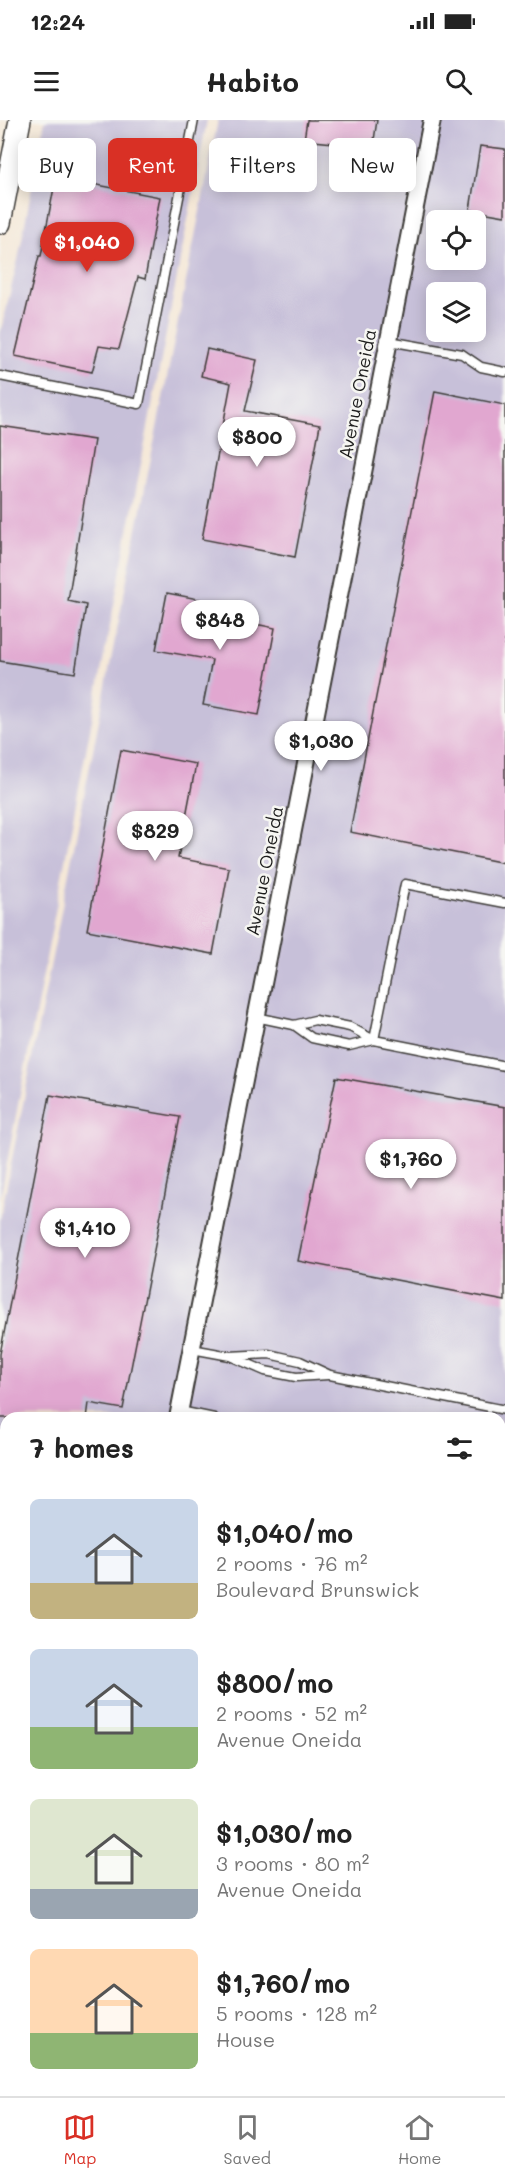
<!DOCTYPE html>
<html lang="en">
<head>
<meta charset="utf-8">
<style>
	body { margin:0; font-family:Mali,sans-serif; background:#f6f6f6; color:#222; height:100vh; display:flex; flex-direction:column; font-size:22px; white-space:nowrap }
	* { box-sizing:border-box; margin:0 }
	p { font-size:20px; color:#767676 }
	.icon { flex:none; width:33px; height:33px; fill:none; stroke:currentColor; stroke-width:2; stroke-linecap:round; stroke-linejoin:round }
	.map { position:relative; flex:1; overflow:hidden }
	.panel { position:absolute; left:0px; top:1292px; width:506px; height:686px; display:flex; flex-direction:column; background:#fff; border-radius:18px 18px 0 0; box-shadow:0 3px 15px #0003 }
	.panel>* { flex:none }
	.hud { position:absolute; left:18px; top:18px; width:470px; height:54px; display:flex; gap:12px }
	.controls { position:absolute; left:426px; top:90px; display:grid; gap:12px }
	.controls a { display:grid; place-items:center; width:60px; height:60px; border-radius:9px; background:#fff; box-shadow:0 3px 15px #0003; font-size:30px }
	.price { position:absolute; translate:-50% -51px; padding:0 14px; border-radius:21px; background:#fff; color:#222; font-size:20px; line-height:39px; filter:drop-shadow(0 2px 3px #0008) }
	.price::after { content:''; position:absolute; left:50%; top:36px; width:18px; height:14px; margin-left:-9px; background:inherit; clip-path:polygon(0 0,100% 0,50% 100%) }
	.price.on { background:#d93025; color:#fff }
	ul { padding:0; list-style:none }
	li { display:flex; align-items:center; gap:18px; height:150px; padding:0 30px }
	li span { display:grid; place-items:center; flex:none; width:168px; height:120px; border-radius:9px; color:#555 }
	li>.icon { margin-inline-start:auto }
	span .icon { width:72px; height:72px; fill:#fffc; stroke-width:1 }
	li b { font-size:26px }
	h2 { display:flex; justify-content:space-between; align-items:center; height:72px; padding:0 30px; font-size:26px }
	.tag { padding:0 21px; border-radius:9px; background:#fff; box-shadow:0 3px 15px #0003; font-size:21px; line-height:54px }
	.tag.on { background:#d93025; color:#fff }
	.status { display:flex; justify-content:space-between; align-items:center; height:42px; padding:0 30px; background:#fff; direction:ltr }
	.status svg { height:16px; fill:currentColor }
	header { display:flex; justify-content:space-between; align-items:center; height:78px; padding:0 30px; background:#fff; font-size:27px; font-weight:700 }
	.menu { display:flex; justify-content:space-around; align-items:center; height:84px; border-top:2px solid #e0e0e0; background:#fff; font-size:16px; color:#767676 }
	.menu a { display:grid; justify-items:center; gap:3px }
	.menu .on { color:#d93025 }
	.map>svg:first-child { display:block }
	.industrial { fill:#c7c0d9; fill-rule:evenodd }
	.building { fill:#e1a7d0 }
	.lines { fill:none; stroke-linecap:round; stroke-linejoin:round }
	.service-casing { stroke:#3d3b38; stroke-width:11 }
	.minor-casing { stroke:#3d3b38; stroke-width:20 }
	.tertiary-casing { stroke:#3d3b38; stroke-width:24 }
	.service { stroke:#fff; stroke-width:8 }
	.minor { stroke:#fff; stroke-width:16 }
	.tertiary { stroke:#fff; stroke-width:21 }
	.labels { text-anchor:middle; stroke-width:5; stroke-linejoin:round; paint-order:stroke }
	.street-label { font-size:18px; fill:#1c1c1c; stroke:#f6f6f2 }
</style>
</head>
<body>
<div class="status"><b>12:24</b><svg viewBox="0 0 49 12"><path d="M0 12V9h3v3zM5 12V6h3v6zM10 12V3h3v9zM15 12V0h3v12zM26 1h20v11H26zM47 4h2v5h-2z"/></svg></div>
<header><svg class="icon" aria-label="menu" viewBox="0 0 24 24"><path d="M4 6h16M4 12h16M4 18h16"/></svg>Habito<svg class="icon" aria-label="search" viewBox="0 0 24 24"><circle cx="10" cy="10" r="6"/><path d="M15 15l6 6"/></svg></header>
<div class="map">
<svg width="505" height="1976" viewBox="0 0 505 1976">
	<rect width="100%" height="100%" fill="#f6f6f2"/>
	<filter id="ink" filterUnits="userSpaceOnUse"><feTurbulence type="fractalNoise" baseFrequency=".0167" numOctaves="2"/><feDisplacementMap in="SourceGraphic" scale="12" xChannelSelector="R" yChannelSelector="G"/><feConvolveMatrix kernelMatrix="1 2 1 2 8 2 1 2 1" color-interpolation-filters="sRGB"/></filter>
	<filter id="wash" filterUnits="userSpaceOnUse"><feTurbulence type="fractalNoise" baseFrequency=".008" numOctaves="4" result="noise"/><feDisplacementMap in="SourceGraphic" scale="24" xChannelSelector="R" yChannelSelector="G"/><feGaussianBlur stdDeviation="1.35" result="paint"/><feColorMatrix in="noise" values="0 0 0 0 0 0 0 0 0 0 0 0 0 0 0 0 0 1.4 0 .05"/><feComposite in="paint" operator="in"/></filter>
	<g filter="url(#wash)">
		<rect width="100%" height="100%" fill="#f5e8d7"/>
		<path class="industrial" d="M 45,0 L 207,0 L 0,1079 L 0,214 L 18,140 Z
			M 218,0 L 505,0 L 505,1976 L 0,1976 L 0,1100 ZM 436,100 L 476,100 L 476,140 L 436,140 ZM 436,172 L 476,172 L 476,212 L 436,212 ZM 6,1298 L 500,1298 L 500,1971 L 6,1971 Z"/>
		<g id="blocks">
			<path class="building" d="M 307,0 L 377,0 L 373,27 L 304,20 Z
				M 480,26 L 505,29 L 505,96 L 470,90 Z
				M 56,57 L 160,77 L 145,159 L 138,157 L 119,229 L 99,226 L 92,252 L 15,236 L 39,136 L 41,136 Z
				M 207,229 L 257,240 L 245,291 L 320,305 L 295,437 L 202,419 L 231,263 L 201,256 Z
				M 435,271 L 505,285 L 505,743 L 350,712 Z
				M 0,306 L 94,320 L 68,481 L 86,485 L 75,553 L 0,541 Z
				M 167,473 L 224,484 L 221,497 L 275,508 L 259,595 L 203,585 L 212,540 L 156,530 Z
				M 121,630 L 196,644 L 178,738 L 229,748 L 213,834 L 87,810 Z
				M 336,957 L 505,987 L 505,1181 L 298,1141 Z
				M 50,975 L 180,997 L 123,1289 L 89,1283 L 87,1298 L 0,1298 L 0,1234 Z"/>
		</g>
	</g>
	<g filter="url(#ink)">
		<use href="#blocks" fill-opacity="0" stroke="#3d3b38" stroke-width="1.5"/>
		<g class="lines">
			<g class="service-casing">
				<path id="service" d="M 389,221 L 462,234 L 481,247 L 505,252
					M 0,256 L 139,284 L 194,0
					M 256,897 L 294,905 L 312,918 L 349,926 L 374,920
					M 294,905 L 315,900 L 350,907 L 374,920 L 505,946
					M 374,920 L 405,764 L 505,783
					M 192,1229 L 230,1236 L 265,1251 L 296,1257 L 328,1255
					M 230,1236 L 269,1234 L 300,1241 L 330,1255 L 505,1290
					M 180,1291 L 214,1298
					M 500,1859 L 505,1860
					M 358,1976 L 359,1971"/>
			</g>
			<g class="minor-casing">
				<path id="minor" d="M 178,1298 L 432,0
					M 46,1976 L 47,1971"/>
			</g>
			<g class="tertiary-casing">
				<path id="tertiary" d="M 0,103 L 20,0"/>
			</g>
			<use href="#service" class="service"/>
			<use href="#minor" class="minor"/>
			<use href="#tertiary" class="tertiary"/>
		</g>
	</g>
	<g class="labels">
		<g class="street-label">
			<text transform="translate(358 274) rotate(-79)" y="6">Avenue Oneida</text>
			<text transform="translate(265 751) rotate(-79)" y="6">Avenue Oneida</text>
		</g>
	</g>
</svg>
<div class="controls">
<a><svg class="icon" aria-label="locate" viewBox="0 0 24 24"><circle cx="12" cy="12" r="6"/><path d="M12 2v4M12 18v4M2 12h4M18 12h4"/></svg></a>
<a><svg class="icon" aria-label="layers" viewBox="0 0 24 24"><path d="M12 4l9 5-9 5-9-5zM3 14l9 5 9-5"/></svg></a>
</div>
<b class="price on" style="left:87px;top:153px">$1,040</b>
<b class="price" style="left:257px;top:348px">$800</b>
<b class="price" style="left:220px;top:531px">$848</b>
<b class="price" style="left:321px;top:652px">$1,030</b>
<b class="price" style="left:155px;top:742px">$829</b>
<b class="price" style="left:411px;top:1070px">$1,760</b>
<b class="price" style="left:85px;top:1139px">$1,410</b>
<div class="hud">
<a class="tag">Buy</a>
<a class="tag on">Rent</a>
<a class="tag">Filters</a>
<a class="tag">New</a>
</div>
<section class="panel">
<h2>7 homes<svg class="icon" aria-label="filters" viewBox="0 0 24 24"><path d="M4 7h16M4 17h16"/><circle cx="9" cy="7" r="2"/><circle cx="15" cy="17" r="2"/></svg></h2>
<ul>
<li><span style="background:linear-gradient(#c9d6e8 70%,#c2b280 0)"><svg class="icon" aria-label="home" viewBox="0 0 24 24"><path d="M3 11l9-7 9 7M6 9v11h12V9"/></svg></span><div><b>$1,040/mo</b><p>2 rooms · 76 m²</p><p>Boulevard Brunswick</p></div></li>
<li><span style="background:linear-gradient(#c9d6e8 65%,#8fb573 0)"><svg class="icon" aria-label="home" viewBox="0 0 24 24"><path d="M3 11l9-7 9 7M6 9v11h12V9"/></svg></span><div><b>$800/mo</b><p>2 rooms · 52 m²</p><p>Avenue Oneida</p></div></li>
<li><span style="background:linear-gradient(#dfe7d0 75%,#9aa5b1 0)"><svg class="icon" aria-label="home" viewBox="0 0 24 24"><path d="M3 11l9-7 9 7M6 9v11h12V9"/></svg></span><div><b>$1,030/mo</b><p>3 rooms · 80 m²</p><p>Avenue Oneida</p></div></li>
<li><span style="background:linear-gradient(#ffd9b3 70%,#8fb573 0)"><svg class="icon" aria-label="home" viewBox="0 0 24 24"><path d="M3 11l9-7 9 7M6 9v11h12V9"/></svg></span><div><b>$1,760/mo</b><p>5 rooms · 128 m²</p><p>House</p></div></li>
</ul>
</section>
</div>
<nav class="menu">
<a class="on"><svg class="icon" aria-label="map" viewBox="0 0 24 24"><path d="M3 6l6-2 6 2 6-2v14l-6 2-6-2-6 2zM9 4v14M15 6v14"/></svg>Map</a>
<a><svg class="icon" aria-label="saved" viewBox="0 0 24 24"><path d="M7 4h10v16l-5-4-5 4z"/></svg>Saved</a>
<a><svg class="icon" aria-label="home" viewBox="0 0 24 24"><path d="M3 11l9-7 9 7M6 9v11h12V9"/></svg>Home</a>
</nav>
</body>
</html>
